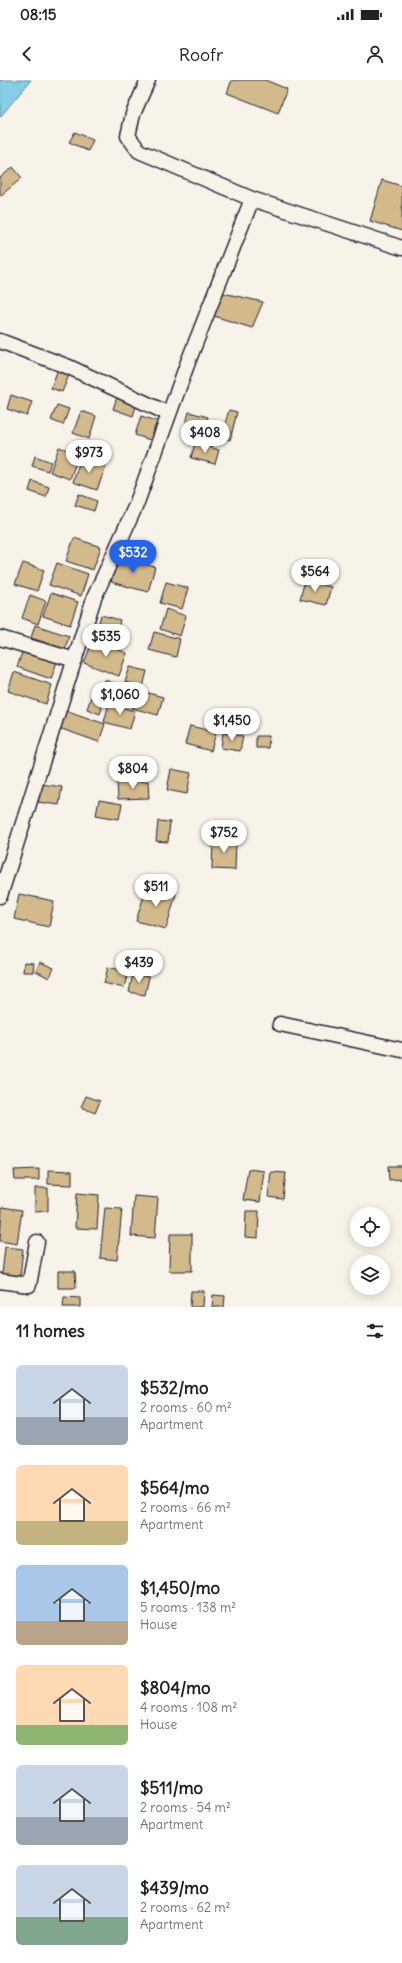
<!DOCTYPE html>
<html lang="en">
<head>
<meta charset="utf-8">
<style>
	body { margin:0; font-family:Delius,sans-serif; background:#f6f6f6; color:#202124; height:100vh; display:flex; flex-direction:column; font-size:15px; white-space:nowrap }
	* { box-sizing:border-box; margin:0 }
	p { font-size:13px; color:#757577 }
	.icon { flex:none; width:22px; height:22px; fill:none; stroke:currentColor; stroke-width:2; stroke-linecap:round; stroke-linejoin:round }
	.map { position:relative; height:1227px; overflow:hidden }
	.sheet { display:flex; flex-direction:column; background:#fff; flex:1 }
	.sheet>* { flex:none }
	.buttons { position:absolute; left:350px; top:1127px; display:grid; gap:8px }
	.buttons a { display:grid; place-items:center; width:40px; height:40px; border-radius:50%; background:#fff; box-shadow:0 2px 10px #0003; font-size:20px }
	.price { position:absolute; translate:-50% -34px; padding:0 9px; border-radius:14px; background:#fff; color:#222; font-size:13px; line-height:26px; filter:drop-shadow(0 1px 2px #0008) }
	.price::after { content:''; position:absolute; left:50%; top:24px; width:12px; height:9px; margin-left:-6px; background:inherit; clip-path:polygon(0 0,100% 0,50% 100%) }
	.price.on { background:#2563eb; color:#fff }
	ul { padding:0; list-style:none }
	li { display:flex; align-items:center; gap:12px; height:100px; padding:0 16px }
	li span { display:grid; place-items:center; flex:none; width:112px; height:80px; border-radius:6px; color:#555 }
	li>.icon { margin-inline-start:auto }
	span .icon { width:48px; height:48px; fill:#fffc; stroke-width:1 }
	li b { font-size:17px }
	h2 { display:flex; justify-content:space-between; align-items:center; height:48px; padding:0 16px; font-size:17px }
	.status { display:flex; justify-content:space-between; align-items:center; height:28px; padding:0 20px; background:#fff; direction:ltr }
	.status svg { height:11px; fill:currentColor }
	header { display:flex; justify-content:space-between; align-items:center; height:52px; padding:0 16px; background:#fff; font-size:18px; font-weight:600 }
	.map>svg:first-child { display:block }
	.water { fill:#85cee6; stroke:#5d89a2 }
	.building { fill:#d3ba8a; stroke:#22223b }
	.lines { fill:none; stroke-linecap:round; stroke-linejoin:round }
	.street-casing { stroke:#22223b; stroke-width:17 }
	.street { stroke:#f7f3e8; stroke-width:14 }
</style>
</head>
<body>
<div class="status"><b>08:15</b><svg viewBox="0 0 49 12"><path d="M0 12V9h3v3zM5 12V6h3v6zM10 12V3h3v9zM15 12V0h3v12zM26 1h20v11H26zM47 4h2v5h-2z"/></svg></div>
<header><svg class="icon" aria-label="back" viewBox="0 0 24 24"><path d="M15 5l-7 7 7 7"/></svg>Roofr<svg class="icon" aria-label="person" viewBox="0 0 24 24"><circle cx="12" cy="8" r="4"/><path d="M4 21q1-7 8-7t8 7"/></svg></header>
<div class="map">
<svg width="402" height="1227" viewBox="0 0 402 1227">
	<rect width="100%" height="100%" fill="#f7f3e8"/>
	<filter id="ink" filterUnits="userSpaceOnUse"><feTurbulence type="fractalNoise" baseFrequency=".025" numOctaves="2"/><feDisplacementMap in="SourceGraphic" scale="8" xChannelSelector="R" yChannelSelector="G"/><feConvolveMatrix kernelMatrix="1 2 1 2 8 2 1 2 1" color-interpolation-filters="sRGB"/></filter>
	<g filter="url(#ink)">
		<path class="water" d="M 0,0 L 31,0 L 0,37 Z"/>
		<path class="building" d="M 232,0 L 265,0 L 287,9 L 278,33 L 227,13 Z
			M 75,52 L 93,60 L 88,71 L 69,62 Z
			M 13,87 L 22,98 L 0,116 L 0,98 Z
			M 382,100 L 402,106 L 402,151 L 370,141 Z
			M 223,213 L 263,222 L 252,248 L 214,236 Z
			M 59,286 L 71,290 L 62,312 L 51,308 Z
			M 118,314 L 138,320 L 133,336 L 113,329 Z
			M 11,315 L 32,322 L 27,336 L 7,329 Z
			M 57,325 L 69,329 L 63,345 L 51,340 Z
			M 229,330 L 237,332 L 230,360 L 221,357 Z
			M 81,331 L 96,336 L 89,359 L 73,353 Z
			M 189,332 L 208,337 L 201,359 L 183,354 Z
			M 141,336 L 157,341 L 150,360 L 135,355 Z
			M 195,363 L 219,370 L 215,384 L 191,378 Z
			M 59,367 L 79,374 L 70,399 L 50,392 Z
			M 35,376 L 51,382 L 48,391 L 32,386 Z
			M 81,378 L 106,386 L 97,410 L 73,402 Z
			M 32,401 L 49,407 L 46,417 L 29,411 Z
			M 79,414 L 97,421 L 94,431 L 75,425 Z
			M 74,458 L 101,467 L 93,490 L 66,481 Z
			M 118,477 L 155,487 L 148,512 L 111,502 Z
			M 23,483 L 44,490 L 37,511 L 15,504 Z
			M 57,483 L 88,494 L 81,516 L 49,505 Z
			M 305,500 L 331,507 L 326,525 L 300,519 Z
			M 166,502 L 188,508 L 182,529 L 160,523 Z
			M 51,513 L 78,522 L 70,545 L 43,536 Z
			M 30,515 L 46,521 L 38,544 L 22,538 Z
			M 166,529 L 186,536 L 180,556 L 160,549 Z
			M 101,535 L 120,540 L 116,559 L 96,553 Z
			M 35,545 L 69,556 L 65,569 L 31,558 Z
			M 154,552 L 180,559 L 176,577 L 149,570 Z
			M 93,560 L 127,573 L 119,596 L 84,583 Z
			M 26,561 L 60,573 L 51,599 L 17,587 Z
			M 130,587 L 147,591 L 143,607 L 125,602 Z
			M 14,592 L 52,605 L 46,624 L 8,611 Z
			M 105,600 L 134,611 L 129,625 L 99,614 Z
			M 137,610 L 163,617 L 158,635 L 132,628 Z
			M 91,617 L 104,621 L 100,634 L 87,629 Z
			M 109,624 L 135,631 L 130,649 L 104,642 Z
			M 65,630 L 105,644 L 99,662 L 59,648 Z
			M 190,646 L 216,652 L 211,671 L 185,664 Z
			M 223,653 L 243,656 L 240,671 L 221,668 Z
			M 256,656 L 269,656 L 268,668 L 256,668 Z
			M 171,689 L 191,693 L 187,714 L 167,710 Z
			M 148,701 L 149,718 L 118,719 L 117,702 Z
			M 41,704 L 62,707 L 59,725 L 38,722 Z
			M 99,720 L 122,724 L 119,739 L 96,735 Z
			M 158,741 L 170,742 L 168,762 L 156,761 Z
			M 213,759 L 236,760 L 235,790 L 212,789 Z
			M 147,806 L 176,814 L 166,849 L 136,841 Z
			M 19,814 L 54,821 L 49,847 L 14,839 Z
			M 24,882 L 34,883 L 33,892 L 23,892 Z
			M 40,882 L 54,888 L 49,898 L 36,891 Z
			M 108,887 L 128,892 L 124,908 L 104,903 Z
			M 133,894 L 149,897 L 145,915 L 129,912 Z
			M 86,1016 L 100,1021 L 95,1033 L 81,1027 Z
			M 388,1086 L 402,1086 L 402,1099 L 389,1100 Z
			M 39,1089 L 39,1100 L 15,1100 L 14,1090 Z
			M 248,1089 L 264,1091 L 260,1122 L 243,1120 Z
			M 48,1090 L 72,1091 L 72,1105 L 48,1104 Z
			M 271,1092 L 286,1093 L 283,1119 L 268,1117 Z
			M 35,1108 L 48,1108 L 48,1131 L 35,1132 Z
			M 77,1113 L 99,1115 L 97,1149 L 75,1148 Z
			M 134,1116 L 158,1118 L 155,1158 L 131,1156 Z
			M 2,1127 L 22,1130 L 17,1164 L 0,1161 Z
			M 105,1128 L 122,1129 L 117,1180 L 100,1178 Z
			M 246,1131 L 259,1131 L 258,1158 L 245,1157 Z
			M 170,1154 L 192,1154 L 192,1191 L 169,1191 Z
			M 5,1167 L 23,1169 L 20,1197 L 2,1194 Z
			M 58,1191 L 75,1191 L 76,1208 L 58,1208 Z
			M 191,1211 L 204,1211 L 203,1227 L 190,1227 Z
			M 213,1215 L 225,1216 L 224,1227 L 212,1227 Z
			M 64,1217 L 80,1218 L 80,1227 L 63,1227 Z"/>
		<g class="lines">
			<g class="street-casing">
				<path id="street" d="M 148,0 L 133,34 L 128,56 L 139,71 L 252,119 L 402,168
					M 0,261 L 69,287 L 169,334
					M 0,558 L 75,580
					M 0,816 L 94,518 L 136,425 L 188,282 L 252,119
					M 280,944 L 402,970
					M 0,1201 L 29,1205 L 37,1162"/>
			</g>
			<use href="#street" class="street"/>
		</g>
	</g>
</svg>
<div class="buttons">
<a><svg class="icon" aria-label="locate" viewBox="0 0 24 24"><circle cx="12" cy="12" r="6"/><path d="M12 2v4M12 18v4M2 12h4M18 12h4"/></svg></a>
<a><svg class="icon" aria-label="layers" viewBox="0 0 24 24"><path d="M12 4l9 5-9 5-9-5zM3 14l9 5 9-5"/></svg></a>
</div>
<b class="price" style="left:205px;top:374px">$408</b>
<b class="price" style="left:89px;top:394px">$973</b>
<b class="price on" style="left:133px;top:494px">$532</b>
<b class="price" style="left:315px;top:513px">$564</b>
<b class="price" style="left:106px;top:578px">$535</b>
<b class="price" style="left:120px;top:636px">$1,060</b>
<b class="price" style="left:232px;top:662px">$1,450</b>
<b class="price" style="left:133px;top:710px">$804</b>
<b class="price" style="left:224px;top:774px">$752</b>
<b class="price" style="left:156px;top:828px">$511</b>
<b class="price" style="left:139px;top:904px">$439</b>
</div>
<section class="sheet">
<h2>11 homes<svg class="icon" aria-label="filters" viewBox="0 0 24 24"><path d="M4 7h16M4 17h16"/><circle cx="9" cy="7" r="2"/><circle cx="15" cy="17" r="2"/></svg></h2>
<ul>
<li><span style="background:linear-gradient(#c9d6e8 65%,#9aa5b1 0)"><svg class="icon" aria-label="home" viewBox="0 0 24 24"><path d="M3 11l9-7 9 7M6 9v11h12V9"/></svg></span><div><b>$532/mo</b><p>2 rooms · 60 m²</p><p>Apartment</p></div></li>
<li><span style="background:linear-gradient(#ffd9b3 70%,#c2b280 0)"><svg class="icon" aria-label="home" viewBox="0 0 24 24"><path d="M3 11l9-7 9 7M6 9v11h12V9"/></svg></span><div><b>$564/mo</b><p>2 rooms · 66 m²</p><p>Apartment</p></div></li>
<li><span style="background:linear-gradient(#a9c7e8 70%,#b9a48a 0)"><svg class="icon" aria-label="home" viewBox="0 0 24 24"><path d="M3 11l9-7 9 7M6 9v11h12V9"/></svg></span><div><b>$1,450/mo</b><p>5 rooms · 138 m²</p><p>House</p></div></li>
<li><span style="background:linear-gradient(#ffd9b3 75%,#8fb573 0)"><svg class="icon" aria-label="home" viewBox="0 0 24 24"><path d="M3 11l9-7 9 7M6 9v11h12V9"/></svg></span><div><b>$804/mo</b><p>4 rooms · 108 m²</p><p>House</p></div></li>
<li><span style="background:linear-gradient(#c9d6e8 65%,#9aa5b1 0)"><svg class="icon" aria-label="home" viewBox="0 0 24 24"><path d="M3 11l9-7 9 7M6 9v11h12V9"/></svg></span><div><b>$511/mo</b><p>2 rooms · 54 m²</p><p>Apartment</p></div></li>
<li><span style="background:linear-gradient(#c9d6e8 65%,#7fa58c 0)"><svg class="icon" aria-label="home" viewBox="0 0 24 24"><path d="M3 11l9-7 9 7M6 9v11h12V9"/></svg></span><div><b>$439/mo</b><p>2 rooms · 62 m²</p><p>Apartment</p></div></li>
</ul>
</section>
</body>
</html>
